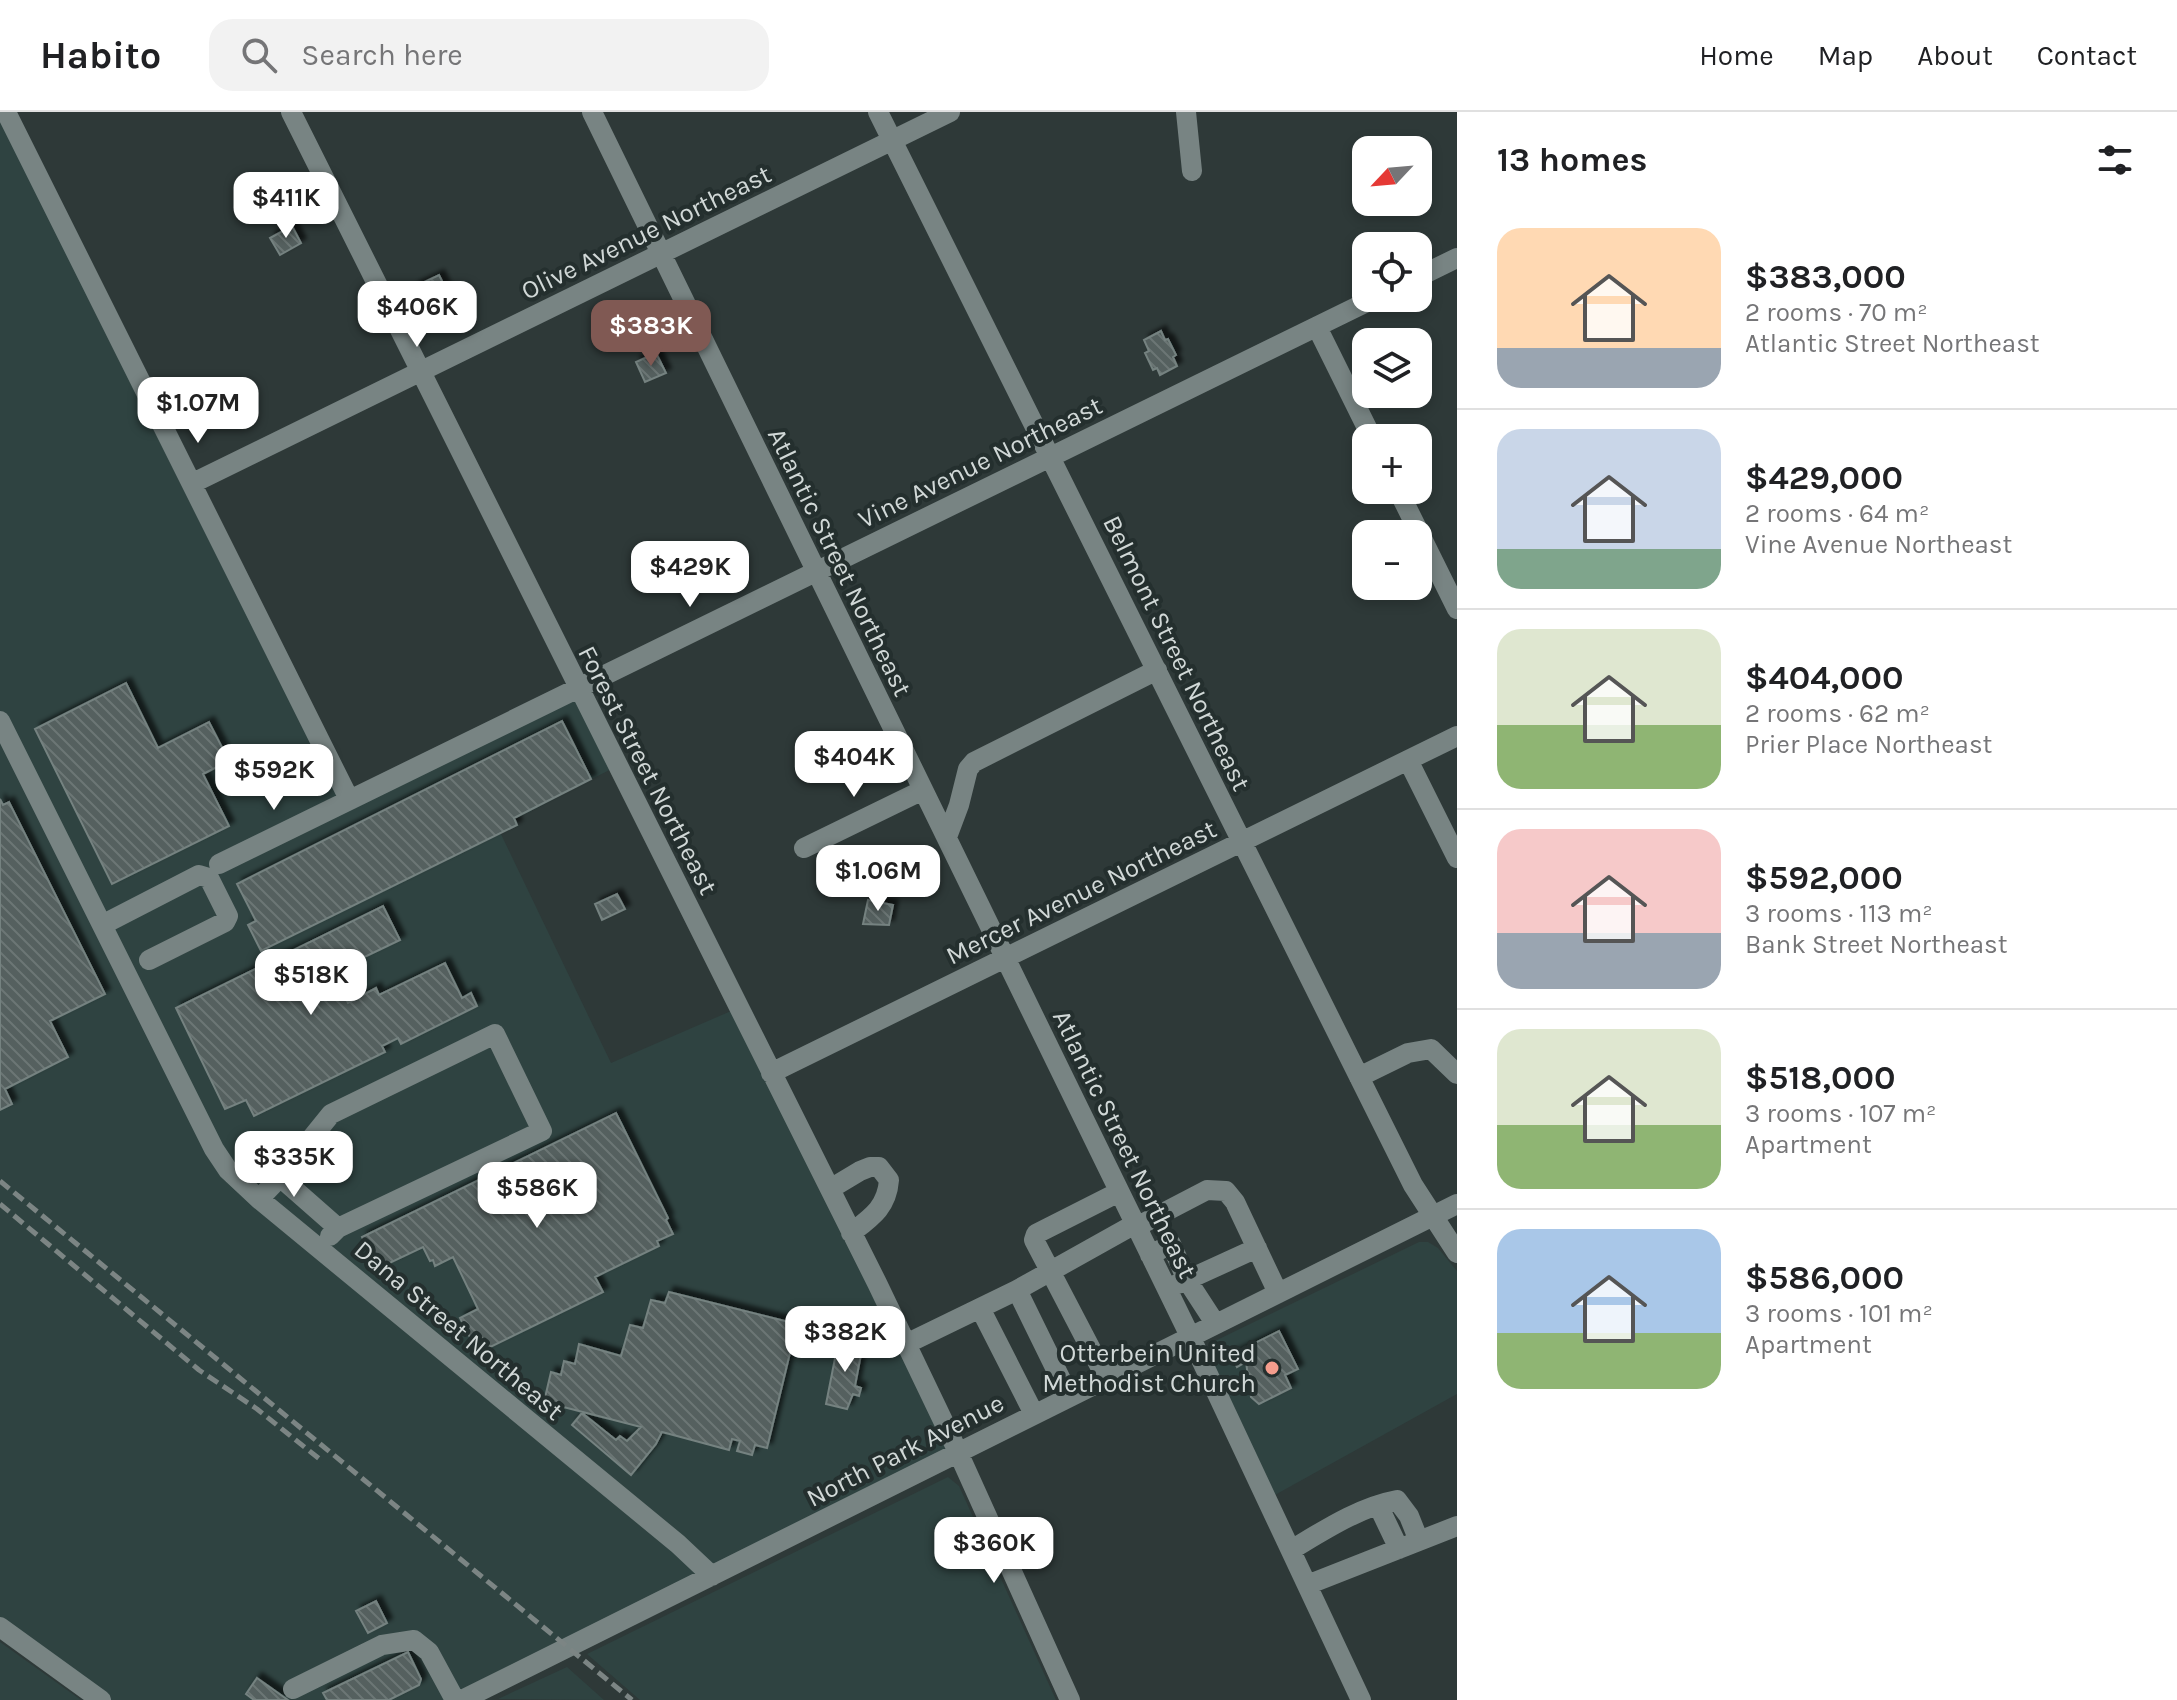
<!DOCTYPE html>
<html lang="en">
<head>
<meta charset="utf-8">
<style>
	body { margin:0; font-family:Karla,sans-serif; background:#f2f2f2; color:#202124; height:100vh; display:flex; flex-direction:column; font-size:30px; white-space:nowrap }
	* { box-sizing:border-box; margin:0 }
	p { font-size:26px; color:#757577 }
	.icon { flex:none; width:44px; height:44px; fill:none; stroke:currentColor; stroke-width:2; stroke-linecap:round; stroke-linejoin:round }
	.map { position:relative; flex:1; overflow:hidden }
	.details { display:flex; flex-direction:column; background:#fff; width:720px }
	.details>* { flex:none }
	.needle { width:52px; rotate:244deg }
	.fabs { position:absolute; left:1352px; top:24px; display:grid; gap:16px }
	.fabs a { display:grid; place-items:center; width:80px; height:80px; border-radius:16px; background:#fff; box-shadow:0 4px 12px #0003; font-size:40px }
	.price { position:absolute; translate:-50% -68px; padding:0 18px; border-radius:16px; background:#fff; color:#222; font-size:26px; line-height:52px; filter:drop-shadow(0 2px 4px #0008) }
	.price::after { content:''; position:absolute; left:50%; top:48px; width:24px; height:18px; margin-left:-12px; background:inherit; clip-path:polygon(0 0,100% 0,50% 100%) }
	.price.active { background:#805953; color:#fff }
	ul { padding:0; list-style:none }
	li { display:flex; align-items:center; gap:24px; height:200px; padding:0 40px }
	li+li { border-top:2px solid #e0e0e0 }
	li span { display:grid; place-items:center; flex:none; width:224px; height:160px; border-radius:24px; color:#555 }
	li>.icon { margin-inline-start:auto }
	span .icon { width:96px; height:96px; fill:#fffc; stroke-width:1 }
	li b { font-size:34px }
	h2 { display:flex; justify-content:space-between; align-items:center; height:96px; padding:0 40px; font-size:34px }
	header { display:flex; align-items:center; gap:48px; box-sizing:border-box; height:112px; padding:0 40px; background:#fff; border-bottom:2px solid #e0e0e0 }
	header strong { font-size:38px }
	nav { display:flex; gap:44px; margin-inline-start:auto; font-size:28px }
	.search { width:560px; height:72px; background:#f2f2f2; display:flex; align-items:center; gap:20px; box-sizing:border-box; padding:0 28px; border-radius:24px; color:#757577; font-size:30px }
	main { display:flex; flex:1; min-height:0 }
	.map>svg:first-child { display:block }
	.built { fill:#2f4341 }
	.building { fill:url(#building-back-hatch); stroke:#758280; stroke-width:2; filter:url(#shadow) }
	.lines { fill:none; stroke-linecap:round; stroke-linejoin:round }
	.minor { stroke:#788483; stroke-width:20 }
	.rail { stroke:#7c8584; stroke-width:5; stroke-dasharray:12 6; stroke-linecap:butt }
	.poi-dot { fill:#f59d8d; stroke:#242f2e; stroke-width:3 }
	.labels { text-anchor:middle; stroke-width:8; stroke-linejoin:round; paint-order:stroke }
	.street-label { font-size:26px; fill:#d1d8d7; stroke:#242f2e }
	.poi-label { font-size:26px; fill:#d1d8d7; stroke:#242f2e; text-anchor:end }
</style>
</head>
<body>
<header>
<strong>Habito</strong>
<div class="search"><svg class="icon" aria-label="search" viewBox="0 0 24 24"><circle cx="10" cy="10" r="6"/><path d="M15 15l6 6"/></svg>Search here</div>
<nav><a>Home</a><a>Map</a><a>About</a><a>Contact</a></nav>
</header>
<main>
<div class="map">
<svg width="1457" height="1588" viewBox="0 0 1457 1588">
	<defs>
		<pattern id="building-back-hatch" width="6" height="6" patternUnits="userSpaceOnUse" patternTransform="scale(2)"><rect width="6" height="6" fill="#54605f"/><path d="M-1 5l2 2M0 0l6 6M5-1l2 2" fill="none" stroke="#6c7675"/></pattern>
		<filter id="shadow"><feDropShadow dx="5" dy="-5" stdDeviation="2" flood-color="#0009"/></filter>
	</defs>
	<rect width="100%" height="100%" fill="#2e3938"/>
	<path class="built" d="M 0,0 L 349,687 L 578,576 L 617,654 L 498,716 L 611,951 L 738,896 L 958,1340 L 463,1588 L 101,1588 L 0,1515 Z
		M 1419,1130 L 1428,1130 L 1438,1136 L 1457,1159 L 1457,1282 L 1273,1384 L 1210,1247 L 1215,1229 Z
		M 948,1365 L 959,1374 L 1056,1588 L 640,1588 L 587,1542 Z
		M 0,1530 L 81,1588 L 0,1588 Z
		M 567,1555 L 604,1588 L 498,1587 Z"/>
	<path class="building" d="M 292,114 L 301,131 L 280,143 L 270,126 Z
		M 439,163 L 448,181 L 424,193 L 414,175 Z
		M 1161,219 L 1165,228 L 1168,227 L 1176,243 L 1173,245 L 1177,254 L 1160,263 L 1157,256 L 1153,258 L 1145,241 L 1149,239 L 1144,228 Z
		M 656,241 L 666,261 L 645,270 L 636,250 Z
		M 126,571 L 158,636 L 209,610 L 229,649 L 203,662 L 229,714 L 112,772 L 35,617 Z
		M 562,609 L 591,667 L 514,706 L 517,713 L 261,839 L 248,813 L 256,809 L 237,772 Z
		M 0,687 L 3,693 L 9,690 L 105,882 L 50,909 L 68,945 L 5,977 L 12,992 L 0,998 Z
		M 617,782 L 625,797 L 602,808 L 595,792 Z
		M 868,788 L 893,793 L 889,813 L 863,812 Z
		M 383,794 L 400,828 L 333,860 L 348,891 L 376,876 L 379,883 L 445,851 L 462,886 L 471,881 L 477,894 L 401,932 L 398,926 L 382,934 L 385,940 L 254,1004 L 246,988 L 225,997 L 176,896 Z
		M 616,1001 L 668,1106 L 666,1108 L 673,1122 L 657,1129 L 659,1134 L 595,1165 L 603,1180 L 478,1241 L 460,1206 L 478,1197 L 453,1145 L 435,1154 L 433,1148 L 430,1149 L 423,1135 L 377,1157 L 362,1125 Z
		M 669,1180 L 797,1212 L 767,1336 L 755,1333 L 752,1343 L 737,1339 L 740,1329 L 732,1327 L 729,1338 L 662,1320 L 656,1332 L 631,1363 L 572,1313 L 582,1301 L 616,1328 L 620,1324 L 627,1329 L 641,1315 L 544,1290 L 551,1260 L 561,1263 L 564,1249 L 575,1252 L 579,1232 L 621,1244 L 630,1213 L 643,1216 L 651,1188 L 665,1191 Z
		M 1279,1219 L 1298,1257 L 1285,1263 L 1291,1276 L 1259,1292 L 1251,1285 L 1246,1250 L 1237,1255 L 1231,1243 Z
		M 839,1226 L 860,1230 L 859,1237 L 862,1237 L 855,1274 L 861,1276 L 859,1284 L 853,1282 L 847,1297 L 826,1292 Z
		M 376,1489 L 387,1511 L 368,1521 L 356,1499 Z
		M 408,1540 L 421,1567 L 419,1573 L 389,1588 L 327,1588 L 323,1581 Z
		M 257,1566 L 288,1588 L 254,1588 L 246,1582 Z"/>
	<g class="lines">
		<path class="minor" d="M 6,0 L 349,687
			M 291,0 L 877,1171 L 958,1340 L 1070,1588
			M 592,0 L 1190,1224 L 1361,1588
			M 878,0 L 1413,1073 L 1457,1141
			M 1186,0 L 1192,59
			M 1418,165 L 1457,146
			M 1317,215 L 1372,326
			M 193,371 L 950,0
			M 1398,378 L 1457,497
			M 0,609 L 214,1037 L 228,1058 L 259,1087 L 678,1432 L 712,1464
			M 1408,648 L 1457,746
			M 947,725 L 959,693 L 968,657 L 974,650 L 1157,558
			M 804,736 L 923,678
			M 219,752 L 1375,186
			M 102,813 L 199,763 L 209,766 L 228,804 L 225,810 L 149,848
			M 771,961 L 1457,624
			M 1359,965 L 1408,941 L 1431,937 L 1457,962
			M 280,1065 L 331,1002 L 495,922 L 542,1019 L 338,1116
			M 830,1077 L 860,1059 L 870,1055 L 879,1055 L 889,1068 C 887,1095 872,1105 851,1121
			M 259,1087 L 280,1065 L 338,1116 L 330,1124
			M 1136,1115 L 1207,1078 L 1226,1079 L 1235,1090 L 1278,1181
			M 1150,1143 L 1171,1132 L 1187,1168 L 1175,1173
			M 1017,1178 L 1069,1284
			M 980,1196 L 1034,1302
			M 1215,1211 L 1187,1168 L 1257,1136
			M 906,1232 L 1017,1178 L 1135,1112
			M 1106,1266 L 1034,1128 L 1036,1122 L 1119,1080
			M 1378,1393 L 1399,1437
			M 1291,1438 C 1323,1419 1359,1395 1397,1388 L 1409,1404 L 1419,1429
			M 1307,1473 L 1457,1414
			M 0,1515 L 101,1588
			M 293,1577 L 382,1533 L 414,1528 L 429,1540 L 455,1588
			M 462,1588 L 1457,1092"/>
		<path class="rail" d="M 0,1069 L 632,1588
			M 0,1092 L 199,1258 L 257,1297 L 322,1349"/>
	</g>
	<circle class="poi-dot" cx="1272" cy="1256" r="8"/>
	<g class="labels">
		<g class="street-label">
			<text transform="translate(646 120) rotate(-26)" y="9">Olive Avenue Northeast</text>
			<text transform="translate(980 350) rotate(-26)" y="9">Vine Avenue Northeast</text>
			<text transform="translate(840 450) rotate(64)" y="9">Atlantic Street Northeast</text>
			<text transform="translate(1177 541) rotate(64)" y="9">Belmont Street Northeast</text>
			<text transform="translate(648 658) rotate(63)" y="9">Forest Street Northeast</text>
			<text transform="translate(1081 780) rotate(-26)" y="9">Mercer Avenue Northeast</text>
			<text transform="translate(1125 1032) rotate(64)" y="9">Atlantic Street Northeast</text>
			<text transform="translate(459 1218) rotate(40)" y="9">Dana Street Northeast</text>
			<text transform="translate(905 1338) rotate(-27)" y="9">North Park Avenue</text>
		</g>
		<g class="poi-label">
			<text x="1256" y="1250">Otterbein United<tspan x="1256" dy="30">Methodist Church</tspan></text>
		</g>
	</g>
</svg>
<div class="fabs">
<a><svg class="needle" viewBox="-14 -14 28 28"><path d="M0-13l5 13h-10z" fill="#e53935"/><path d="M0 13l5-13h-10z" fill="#757577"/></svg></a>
<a><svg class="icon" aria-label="locate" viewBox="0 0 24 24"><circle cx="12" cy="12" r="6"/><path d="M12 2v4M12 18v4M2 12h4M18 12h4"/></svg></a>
<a><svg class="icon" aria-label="layers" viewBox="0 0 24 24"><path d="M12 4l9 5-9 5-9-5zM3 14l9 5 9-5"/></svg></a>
<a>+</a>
<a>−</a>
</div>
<b class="price" style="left:286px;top:128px">$411K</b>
<b class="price" style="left:417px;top:237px">$406K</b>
<b class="price active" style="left:651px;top:256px">$383K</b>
<b class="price" style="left:198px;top:333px">$1.07M</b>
<b class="price" style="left:690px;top:497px">$429K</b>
<b class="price" style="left:854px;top:687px">$404K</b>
<b class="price" style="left:274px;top:700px">$592K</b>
<b class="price" style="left:878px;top:801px">$1.06M</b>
<b class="price" style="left:311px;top:905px">$518K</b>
<b class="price" style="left:294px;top:1087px">$335K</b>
<b class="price" style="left:537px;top:1118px">$586K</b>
<b class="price" style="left:845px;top:1262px">$382K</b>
<b class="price" style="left:994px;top:1473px">$360K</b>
</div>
<section class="details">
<h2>13 homes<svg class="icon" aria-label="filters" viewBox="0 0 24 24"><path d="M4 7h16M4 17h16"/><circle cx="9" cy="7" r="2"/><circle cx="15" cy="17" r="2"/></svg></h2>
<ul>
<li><span style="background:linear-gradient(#ffd9b3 75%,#9aa5b1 0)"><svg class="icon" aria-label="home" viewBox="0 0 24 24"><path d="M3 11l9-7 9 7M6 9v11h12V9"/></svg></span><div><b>$383,000</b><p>2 rooms · 70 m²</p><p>Atlantic Street Northeast</p></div></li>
<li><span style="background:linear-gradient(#c9d6e8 75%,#7fa58c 0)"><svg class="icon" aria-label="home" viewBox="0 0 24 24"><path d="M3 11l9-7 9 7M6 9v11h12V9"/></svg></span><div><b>$429,000</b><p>2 rooms · 64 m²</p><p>Vine Avenue Northeast</p></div></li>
<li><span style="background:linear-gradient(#dfe7d0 60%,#8fb573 0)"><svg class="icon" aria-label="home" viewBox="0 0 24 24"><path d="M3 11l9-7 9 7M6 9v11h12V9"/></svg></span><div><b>$404,000</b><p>2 rooms · 62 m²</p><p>Prier Place Northeast</p></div></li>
<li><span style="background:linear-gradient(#f6c9c9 65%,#9aa5b1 0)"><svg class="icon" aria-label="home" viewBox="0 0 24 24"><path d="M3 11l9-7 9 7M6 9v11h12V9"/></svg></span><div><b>$592,000</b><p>3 rooms · 113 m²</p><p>Bank Street Northeast</p></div></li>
<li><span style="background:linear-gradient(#dfe7d0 60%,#8fb573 0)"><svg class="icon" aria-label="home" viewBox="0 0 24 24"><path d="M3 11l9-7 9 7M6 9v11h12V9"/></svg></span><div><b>$518,000</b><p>3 rooms · 107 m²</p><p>Apartment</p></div></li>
<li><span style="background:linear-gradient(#a9c7e8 65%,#8fb573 0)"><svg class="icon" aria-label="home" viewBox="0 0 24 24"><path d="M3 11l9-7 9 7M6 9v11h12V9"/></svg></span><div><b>$586,000</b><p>3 rooms · 101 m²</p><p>Apartment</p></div></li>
</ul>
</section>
</main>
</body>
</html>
